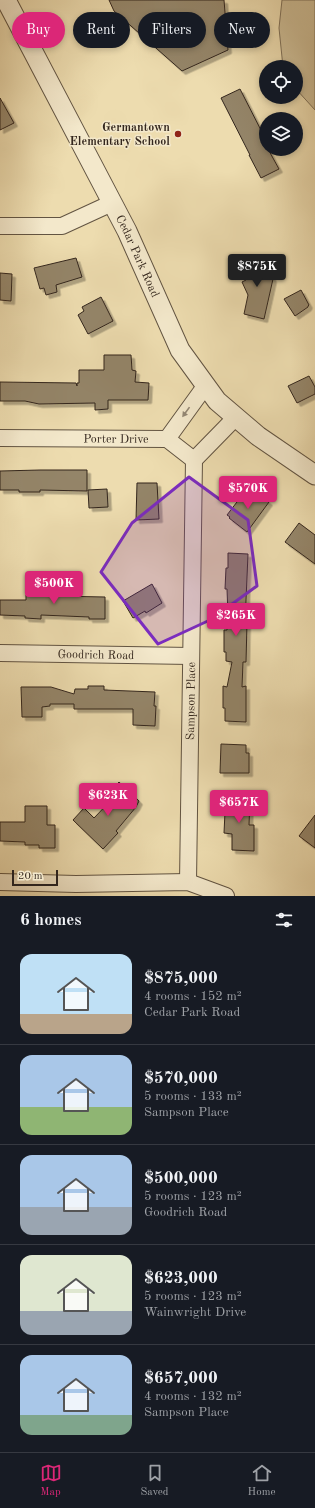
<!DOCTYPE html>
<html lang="en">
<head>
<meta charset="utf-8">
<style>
	body { margin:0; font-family:"Old Standard TT",serif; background:#242831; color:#f1f3f6; height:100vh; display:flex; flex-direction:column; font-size:15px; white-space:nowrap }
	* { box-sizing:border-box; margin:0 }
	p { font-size:13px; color:#9ea1a6 }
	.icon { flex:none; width:22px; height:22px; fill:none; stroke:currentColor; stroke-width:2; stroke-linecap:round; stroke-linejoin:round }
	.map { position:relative; height:896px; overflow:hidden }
	.details { display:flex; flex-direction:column; background:#171b24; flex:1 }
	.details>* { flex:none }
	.banner { position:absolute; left:12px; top:12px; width:291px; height:36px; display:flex; gap:8px }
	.buttons { position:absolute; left:259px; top:60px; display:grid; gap:8px }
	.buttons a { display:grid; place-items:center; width:44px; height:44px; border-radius:50%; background:#171b24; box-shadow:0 2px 6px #0003; font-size:20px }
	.scale { position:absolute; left:12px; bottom:10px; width:46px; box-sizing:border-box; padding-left:4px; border:2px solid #33261d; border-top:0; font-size:11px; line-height:14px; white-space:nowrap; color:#33261d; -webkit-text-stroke:3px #f3e8cb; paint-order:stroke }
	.price { position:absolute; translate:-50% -34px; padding:0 9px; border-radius:4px; background:#db2777; color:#fff; font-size:13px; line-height:26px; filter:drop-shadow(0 1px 2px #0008) }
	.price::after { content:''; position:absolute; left:50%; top:24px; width:12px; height:9px; margin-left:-6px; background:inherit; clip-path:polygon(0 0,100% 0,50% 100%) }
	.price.selected { background:#222; color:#fff }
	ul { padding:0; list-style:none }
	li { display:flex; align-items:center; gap:12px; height:100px; padding:0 20px }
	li+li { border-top:1px solid #363941 }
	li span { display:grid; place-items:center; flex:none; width:112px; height:80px; border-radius:12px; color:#555 }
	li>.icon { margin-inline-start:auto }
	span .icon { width:48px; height:48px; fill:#fffc; stroke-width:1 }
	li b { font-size:17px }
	h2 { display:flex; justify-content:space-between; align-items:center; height:48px; padding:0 20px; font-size:17px }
	.pill { padding:0 14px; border-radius:18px; background:#171b24; box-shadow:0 2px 6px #0003; font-size:14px; line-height:36px }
	.pill.selected { background:#db2777; color:#fff }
	.tabs { display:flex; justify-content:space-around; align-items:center; height:56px; border-top:1px solid #363941; background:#171b24; font-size:11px; color:#9ea1a6 }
	.tabs a { display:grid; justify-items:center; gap:2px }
	.tabs .selected { color:#db2777 }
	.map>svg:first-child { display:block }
	.green { fill:#cdbd96; stroke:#80725a }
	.building { fill:#948569; stroke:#33261d; filter:url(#shadow) }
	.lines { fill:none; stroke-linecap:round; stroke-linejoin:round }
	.minor-casing { stroke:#625442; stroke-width:18 }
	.tertiary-casing { stroke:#625442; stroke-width:21 }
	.minor { stroke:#f3e8cb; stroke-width:16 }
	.tertiary { stroke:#f3e8cb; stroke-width:19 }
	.oneway { fill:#938774 }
	.marked { fill:#7b2cbf; fill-opacity:0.2; stroke:#7b2cbf; stroke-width:3; stroke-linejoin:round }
	.poi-dot { fill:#8f2418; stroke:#f3e8cb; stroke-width:1.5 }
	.labels { text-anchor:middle; stroke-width:3; stroke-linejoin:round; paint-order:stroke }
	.poi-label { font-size:12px; font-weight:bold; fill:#33261d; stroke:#f3e8cb; text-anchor:end }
	.street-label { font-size:12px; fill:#33261d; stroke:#f3e8cb }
</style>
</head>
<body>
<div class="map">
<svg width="315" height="896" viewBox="0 0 315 896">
	<defs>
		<filter id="shadow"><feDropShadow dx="3.5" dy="3.5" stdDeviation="0" flood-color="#0004"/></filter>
	</defs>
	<rect width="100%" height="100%" fill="#eddcaf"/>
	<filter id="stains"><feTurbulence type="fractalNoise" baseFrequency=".005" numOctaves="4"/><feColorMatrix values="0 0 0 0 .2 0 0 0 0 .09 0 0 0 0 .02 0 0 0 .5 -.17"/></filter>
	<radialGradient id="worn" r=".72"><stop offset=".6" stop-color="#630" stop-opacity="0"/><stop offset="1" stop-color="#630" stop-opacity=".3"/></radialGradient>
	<path class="green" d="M 282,0 L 315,0 L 315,110 L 296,89 L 296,67 L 283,67 L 279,28 Z"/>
	<path class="building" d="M 109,0 L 224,0 L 228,50 L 182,71 L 114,11 Z
		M 240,89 L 266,140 L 266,149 L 268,149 L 279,169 L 261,178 L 249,155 L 250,155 L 221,98 Z
		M 0,98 L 14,123 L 0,130 Z
		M 76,258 L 82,277 L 56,285 L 57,292 L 46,295 L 44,288 L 40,289 L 34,268 Z
		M 253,260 L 256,265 L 264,261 L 273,279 L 264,319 L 244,314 L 248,295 L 242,282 L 246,280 L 239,267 Z
		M 0,273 L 12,274 L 11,301 L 0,300 Z
		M 301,290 L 309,305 L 308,306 L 308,307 L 295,316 L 284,299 Z
		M 101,297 L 113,321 L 88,334 L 78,315 L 84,311 L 82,307 Z
		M 104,355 L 131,355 L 132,370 L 136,371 L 135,382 L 149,383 L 148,400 L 108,400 L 108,409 L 95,410 L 95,403 L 39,404 L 25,401 L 0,401 L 0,382 L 76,383 L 77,386 L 77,383 L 79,383 L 79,370 L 104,370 Z
		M 309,376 L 315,387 L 315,394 L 297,403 L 288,386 Z
		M 40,470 L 87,470 L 87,491 L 40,490 L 40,492 L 19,492 L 19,490 L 0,490 L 0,471 Z
		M 137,483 L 157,483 L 159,519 L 136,520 Z
		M 107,489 L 108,507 L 89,508 L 88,490 Z
		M 251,489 L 269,502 L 247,532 L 229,518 L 230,517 L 227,515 L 240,498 L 243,500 Z
		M 299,523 L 315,535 L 315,564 L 285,542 Z
		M 228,553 L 248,554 L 245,623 L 247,623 L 246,662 L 243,662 L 242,687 L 246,686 L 246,722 L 225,721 L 225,708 L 223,708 L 223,686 L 227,687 L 232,662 L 226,661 L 226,652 L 224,652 L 224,630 L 227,630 L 227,616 L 228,616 L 227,589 L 225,589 L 226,568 L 228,568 Z
		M 152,584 L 162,603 L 146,613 L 145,611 L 133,618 L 123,601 Z
		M 30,586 L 56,587 L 55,596 L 105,597 L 105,619 L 89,619 L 89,617 L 41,615 L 41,619 L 25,618 L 25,616 L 0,615 L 0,600 L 26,600 L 26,595 L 30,596 Z
		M 88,686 L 104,686 L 104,690 L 155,692 L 154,706 L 156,706 L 155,726 L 133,725 L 133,709 L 74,709 L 74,704 L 50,704 L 50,706 L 42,707 L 42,717 L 22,717 L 21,687 L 51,687 L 74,694 L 75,689 L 88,689 Z
		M 221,744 L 246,745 L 246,753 L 249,753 L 249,773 L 220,773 Z
		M 119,782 L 139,801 L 136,807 L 116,831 L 118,833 L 103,849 L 73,820 L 84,808 L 94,818 L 115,796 L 110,791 Z
		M 223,798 L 250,799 L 249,825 L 254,825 L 254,851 L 232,850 L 232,834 L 224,833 L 225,812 L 223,811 Z
		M 25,806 L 47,806 L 47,825 L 55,825 L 55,848 L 39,848 L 39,845 L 25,845 L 25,842 L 0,841 L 0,822 L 25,822 Z
		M 315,815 L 315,848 L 299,836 Z"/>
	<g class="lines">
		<g class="minor-casing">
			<g id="minor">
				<path d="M 0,226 L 62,226 L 112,203"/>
				<path id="s1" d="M 0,438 L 167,439"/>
				<path d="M 167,439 L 206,385"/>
				<path d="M 167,439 L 194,460"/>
				<path id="s2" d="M 0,653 L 191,656"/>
				<path d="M 0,882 L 76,884 L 188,882 L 226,896"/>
				<path id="s3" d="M 188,882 L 194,460 L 236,417"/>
			</g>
		</g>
		<g class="tertiary-casing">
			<g id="tertiary">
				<path id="s4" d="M 6,0 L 127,231 L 180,350 L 217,401 L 258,436 L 315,475"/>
			</g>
		</g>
		<use href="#minor" class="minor"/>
		<use href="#tertiary" class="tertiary"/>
	</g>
	<defs><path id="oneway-solid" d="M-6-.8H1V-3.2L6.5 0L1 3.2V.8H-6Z"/></defs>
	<use class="oneway" href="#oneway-solid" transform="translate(186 412) rotate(126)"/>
	<path class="marked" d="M 189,477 L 248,520 L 257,586 L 210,620 L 158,644 L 101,572 L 132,523 Z"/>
	<circle class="poi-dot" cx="178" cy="134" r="4"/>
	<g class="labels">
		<g class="poi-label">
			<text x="170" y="131">Germantown<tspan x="170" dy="14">Elementary School</tspan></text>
		</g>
		<g class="street-label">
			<text dy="4" stroke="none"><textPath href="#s4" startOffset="288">Cedar Park Road</textPath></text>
			<text dy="4" stroke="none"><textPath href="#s1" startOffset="116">Porter Drive</textPath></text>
			<text dy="4" stroke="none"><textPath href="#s2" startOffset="96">Goodrich Road</textPath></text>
			<text dy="4" stroke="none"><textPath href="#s3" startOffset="181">Sampson Place</textPath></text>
		</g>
	</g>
	<rect width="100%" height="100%" filter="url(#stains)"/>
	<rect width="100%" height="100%" fill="url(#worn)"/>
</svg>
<div class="buttons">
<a><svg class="icon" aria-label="locate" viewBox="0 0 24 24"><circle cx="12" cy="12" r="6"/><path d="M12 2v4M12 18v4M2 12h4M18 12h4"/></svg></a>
<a><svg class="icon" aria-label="layers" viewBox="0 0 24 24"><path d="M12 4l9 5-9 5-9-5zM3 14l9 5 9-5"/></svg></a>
</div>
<div class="scale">20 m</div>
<b class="price selected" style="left:257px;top:288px">$875K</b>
<b class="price" style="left:248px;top:510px">$570K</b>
<b class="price" style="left:54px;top:605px">$500K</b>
<b class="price" style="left:236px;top:637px">$265K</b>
<b class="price" style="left:108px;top:817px">$623K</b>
<b class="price" style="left:239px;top:824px">$657K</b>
<div class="banner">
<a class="pill selected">Buy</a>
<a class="pill">Rent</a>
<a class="pill">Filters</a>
<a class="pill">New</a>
</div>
</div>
<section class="details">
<h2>6 homes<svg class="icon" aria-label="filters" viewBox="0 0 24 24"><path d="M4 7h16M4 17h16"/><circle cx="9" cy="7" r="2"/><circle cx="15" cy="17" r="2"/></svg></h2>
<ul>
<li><span style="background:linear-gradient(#bfe0f5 75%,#b9a48a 0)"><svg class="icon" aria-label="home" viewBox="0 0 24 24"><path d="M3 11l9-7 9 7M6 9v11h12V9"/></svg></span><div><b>$875,000</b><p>4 rooms · 152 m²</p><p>Cedar Park Road</p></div></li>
<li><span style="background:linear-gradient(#a9c7e8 65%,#8fb573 0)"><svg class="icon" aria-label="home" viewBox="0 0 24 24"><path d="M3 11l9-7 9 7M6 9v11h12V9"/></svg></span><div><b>$570,000</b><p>5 rooms · 133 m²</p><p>Sampson Place</p></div></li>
<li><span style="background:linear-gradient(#a9c7e8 65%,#9aa5b1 0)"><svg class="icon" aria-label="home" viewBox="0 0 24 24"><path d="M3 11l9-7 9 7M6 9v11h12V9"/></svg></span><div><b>$500,000</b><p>5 rooms · 123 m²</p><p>Goodrich Road</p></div></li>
<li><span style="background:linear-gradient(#dfe7d0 70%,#9aa5b1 0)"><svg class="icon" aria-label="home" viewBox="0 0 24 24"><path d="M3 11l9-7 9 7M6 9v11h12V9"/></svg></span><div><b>$623,000</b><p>5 rooms · 123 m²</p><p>Wainwright Drive</p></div></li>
<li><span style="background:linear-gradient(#a9c7e8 75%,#7fa58c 0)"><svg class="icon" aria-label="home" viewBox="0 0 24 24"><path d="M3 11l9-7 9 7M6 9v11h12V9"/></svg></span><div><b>$657,000</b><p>4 rooms · 132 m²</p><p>Sampson Place</p></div></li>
</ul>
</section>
<nav class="tabs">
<a class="selected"><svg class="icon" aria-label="map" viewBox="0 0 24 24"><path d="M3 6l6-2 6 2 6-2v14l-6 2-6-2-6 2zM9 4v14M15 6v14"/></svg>Map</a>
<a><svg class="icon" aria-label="saved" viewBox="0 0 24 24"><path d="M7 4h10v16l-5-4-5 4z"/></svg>Saved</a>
<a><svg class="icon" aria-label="home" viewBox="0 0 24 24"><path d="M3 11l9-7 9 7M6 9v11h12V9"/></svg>Home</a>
</nav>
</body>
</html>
